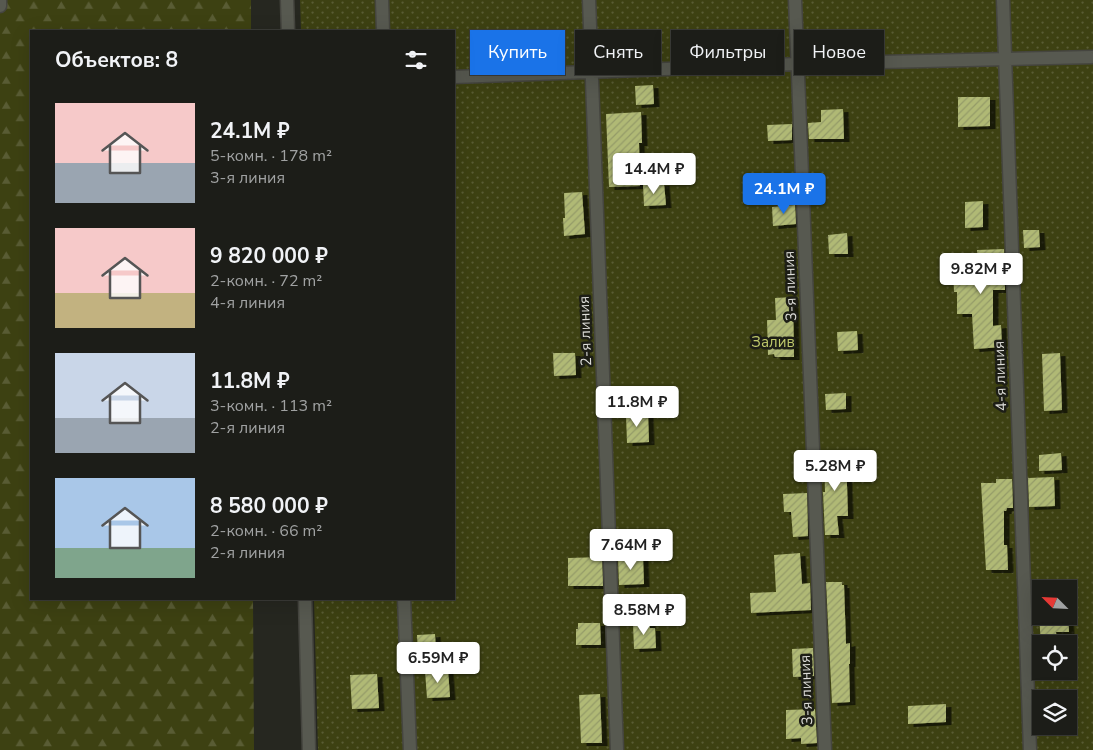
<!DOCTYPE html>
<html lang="ru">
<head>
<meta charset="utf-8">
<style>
	body { margin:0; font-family:"Nunito Sans",sans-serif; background:#292a25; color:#f1f3f6; height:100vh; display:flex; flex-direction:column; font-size:19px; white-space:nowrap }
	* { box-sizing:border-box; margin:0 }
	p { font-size:16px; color:#a0a2a2 }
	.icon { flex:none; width:28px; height:28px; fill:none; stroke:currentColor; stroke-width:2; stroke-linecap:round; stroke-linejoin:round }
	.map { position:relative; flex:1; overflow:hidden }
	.side { position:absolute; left:30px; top:30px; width:425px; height:570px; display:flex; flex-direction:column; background:#1c1d18; border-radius:0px; box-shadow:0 5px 20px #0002,0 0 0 1px #3a3b37 }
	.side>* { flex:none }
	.hud { position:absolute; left:470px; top:30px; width:475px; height:45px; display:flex; gap:10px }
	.needle { width:32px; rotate:294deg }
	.tools { position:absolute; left:1032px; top:580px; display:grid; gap:10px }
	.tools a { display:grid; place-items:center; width:45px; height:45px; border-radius:0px; background:#1c1d18; box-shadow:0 5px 20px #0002,0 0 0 1px #3a3b37; font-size:25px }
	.price { position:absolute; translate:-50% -42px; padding:0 11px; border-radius:5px; background:#fff; color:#222; font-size:16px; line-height:32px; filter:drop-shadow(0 1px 2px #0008) }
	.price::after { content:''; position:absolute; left:50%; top:30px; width:15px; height:11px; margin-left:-8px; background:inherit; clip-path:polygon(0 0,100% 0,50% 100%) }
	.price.active { background:#1a73e8; color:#fff }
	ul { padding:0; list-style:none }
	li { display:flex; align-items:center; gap:15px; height:125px; padding:0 25px }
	li span { display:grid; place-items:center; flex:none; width:140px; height:100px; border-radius:0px; color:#555 }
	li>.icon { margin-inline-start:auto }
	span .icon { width:60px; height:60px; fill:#fffc; stroke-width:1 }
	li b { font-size:21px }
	h2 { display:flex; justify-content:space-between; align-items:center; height:60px; padding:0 25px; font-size:21px }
	.tag { padding:0 18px; border-radius:0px; background:#1c1d18; box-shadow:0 5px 20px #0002,0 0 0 1px #3a3b37; font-size:18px; line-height:45px }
	.tag.active { background:#1a73e8; color:#fff }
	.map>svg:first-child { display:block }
	.forest { fill:url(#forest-firs) }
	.garden { fill:url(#garden-dots); fill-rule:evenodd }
	.building { fill:url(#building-hatch); filter:url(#shadow) }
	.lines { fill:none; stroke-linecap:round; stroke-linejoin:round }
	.minor-casing { stroke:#45453f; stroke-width:15 }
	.minor { stroke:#575950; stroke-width:12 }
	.labels { text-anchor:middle; stroke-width:5; stroke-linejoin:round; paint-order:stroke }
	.street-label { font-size:15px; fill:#ddddd8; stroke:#1d1e16 }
	.park-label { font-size:15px; fill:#bfc96b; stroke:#1d1e16 }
</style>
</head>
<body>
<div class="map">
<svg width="1093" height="750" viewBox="0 0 1093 750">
	<defs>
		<pattern id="forest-firs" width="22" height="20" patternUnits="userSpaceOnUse" patternTransform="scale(1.25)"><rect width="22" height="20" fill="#3d4112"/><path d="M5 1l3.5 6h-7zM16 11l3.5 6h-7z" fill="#595c34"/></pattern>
		<pattern id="garden-dots" width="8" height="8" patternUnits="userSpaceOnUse" patternTransform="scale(1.25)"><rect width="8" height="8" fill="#3d4112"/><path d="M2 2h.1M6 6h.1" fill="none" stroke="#595c34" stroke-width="1.8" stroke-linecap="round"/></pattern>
		<pattern id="building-hatch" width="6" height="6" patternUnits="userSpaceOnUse" patternTransform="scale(1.25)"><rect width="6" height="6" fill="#b0b975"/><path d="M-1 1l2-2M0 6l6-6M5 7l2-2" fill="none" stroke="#949b68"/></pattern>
		<filter id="shadow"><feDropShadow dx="5.5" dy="3" stdDeviation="0" flood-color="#0009"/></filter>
	</defs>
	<rect width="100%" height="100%" fill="#262720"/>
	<path class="forest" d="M 0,0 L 251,0 L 251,31 L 31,31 L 31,599 L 253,599 L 254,750 L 0,750 Z"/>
	<path class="garden" d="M 300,0 L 1093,0 L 1093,750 L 318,750 L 314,599 L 454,599 L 454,31 L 301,31 ZM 1041,589 L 1069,589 L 1069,616 L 1041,616 ZM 1041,644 L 1069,644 L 1069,671 L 1041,671 ZM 1041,699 L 1069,699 L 1069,726 L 1041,726 Z"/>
	<path class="building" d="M 653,85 L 654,104 L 636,105 L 635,86 Z
		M 958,97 L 990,97 L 990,126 L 958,127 Z
		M 843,109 L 844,139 L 809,139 L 808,123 L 821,122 L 821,110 Z
		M 641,112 L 642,143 L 639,143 L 640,186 L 609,187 L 606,114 Z
		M 792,124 L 792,140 L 768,141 L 767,125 Z
		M 664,183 L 666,205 L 644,206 L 643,184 Z
		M 582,192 L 585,234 L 564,236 L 563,218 L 565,218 L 564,193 Z
		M 983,201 L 983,227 L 965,228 L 965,202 Z
		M 795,205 L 796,224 L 773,226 L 772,207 Z
		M 1023,230 L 1039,230 L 1040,247 L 1024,248 Z
		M 847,233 L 848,254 L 829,254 L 828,235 Z
		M 1004,249 L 1005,290 L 993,290 L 993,326 L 1001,325 L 1002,347 L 974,349 L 972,314 L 957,314 L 957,292 L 954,292 L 953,267 L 978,266 L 977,250 Z
		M 793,297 L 794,357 L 775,357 L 774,354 L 768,355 L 767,320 L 776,320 L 775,298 Z
		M 857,331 L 858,350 L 838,351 L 837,332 Z
		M 553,353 L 575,353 L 576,375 L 554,376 Z
		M 1060,353 L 1062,410 L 1044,411 L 1042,354 Z
		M 846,393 L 846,409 L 826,410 L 825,394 Z
		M 648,414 L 649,442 L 627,443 L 626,415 Z
		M 1061,453 L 1062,470 L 1039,471 L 1039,455 Z
		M 846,455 L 848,516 L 837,516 L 839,535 L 825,535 L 823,492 L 825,492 L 824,456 Z
		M 1054,477 L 1055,506 L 1029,507 L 1028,478 Z
		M 996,479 L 1012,479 L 1013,508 L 1007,508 L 1006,511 L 1004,511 L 1004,545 L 1007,545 L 1008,570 L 986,570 L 981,483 L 996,483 Z
		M 807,493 L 808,536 L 793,537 L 791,512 L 784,512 L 783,494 Z
		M 800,553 L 802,584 L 810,583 L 811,610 L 751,613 L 750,593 L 776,592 L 774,555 Z
		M 640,556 L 640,558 L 643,558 L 644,584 L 619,585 L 618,557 Z
		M 602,557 L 603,586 L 568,586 L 568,558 Z
		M 826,582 L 842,582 L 842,585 L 844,585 L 846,644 L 850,643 L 850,664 L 849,664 L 850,702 L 832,703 Z
		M 1039,616 L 1068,616 L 1069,632 L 1056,632 L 1057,644 L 1041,644 Z
		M 578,623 L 600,623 L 601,645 L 576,645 L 576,629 L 578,629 Z
		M 650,623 L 650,628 L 655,628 L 656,648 L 634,649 L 633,624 Z
		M 435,634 L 436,653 L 418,654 L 417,635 Z
		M 813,648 L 814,676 L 793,677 L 792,649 Z
		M 448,670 L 450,697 L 427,698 L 425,671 Z
		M 377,674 L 379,708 L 352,709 L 350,675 Z
		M 600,694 L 602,743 L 581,743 L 579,695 Z
		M 946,704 L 946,722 L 908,724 L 908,706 Z
		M 815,709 L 817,743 L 801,744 L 801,738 L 786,739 L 786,710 Z"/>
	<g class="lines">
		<g class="minor-casing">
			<path id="minor" d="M 287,0 L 288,31
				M 382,0 L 383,31
				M 589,0 L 617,750
				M 795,0 L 825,750
				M 1003,0 L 1030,750
				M 0,6 L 0,0
				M 454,77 L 798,64 L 1093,57
				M 305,599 L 309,750
				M 404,599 L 410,750"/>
		</g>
		<use href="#minor" class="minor"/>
	</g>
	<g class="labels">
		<g class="street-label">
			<text transform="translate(790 286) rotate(-92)" y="5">3-я линия</text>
			<text transform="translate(585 331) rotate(-92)" y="5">2-я линия</text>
			<text transform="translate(1000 376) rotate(-92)" y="5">4-я линия</text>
			<text transform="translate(806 690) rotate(-92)" y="5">3-я линия</text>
		</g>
		<g class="park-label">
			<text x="773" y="347">Залив</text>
		</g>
	</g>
</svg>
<div class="tools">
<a><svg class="needle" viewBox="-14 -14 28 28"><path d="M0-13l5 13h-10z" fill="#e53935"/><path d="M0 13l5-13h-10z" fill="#a0a2a2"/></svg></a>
<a><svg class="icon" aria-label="locate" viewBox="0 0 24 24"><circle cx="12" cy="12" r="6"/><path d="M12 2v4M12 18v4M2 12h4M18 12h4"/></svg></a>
<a><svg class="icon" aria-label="layers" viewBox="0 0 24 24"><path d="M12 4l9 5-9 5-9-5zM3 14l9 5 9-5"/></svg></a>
</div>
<b class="price" style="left:654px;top:195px">14.4M ₽</b>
<b class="price active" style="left:784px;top:215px">24.1M ₽</b>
<b class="price" style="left:981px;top:295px">9.82M ₽</b>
<b class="price" style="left:637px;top:428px">11.8M ₽</b>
<b class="price" style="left:835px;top:492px">5.28M ₽</b>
<b class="price" style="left:631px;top:571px">7.64M ₽</b>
<b class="price" style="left:644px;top:636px">8.58M ₽</b>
<b class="price" style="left:438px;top:684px">6.59M ₽</b>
<div class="hud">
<a class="tag active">Купить</a>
<a class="tag">Снять</a>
<a class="tag">Фильтры</a>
<a class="tag">Новое</a>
</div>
<section class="side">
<h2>Объектов: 8<svg class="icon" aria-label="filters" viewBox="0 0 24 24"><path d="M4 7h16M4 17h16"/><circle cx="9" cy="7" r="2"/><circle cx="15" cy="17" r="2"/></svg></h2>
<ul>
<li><span style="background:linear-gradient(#f6c9c9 60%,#9aa5b1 0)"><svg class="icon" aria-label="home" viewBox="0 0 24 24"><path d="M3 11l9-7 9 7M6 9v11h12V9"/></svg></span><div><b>24.1M ₽</b><p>5-комн. · 178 m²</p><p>3-я линия</p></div></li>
<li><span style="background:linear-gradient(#f6c9c9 65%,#c2b280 0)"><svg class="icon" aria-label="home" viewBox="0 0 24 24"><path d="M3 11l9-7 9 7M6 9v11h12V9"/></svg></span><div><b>9 820 000 ₽</b><p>2-комн. · 72 m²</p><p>4-я линия</p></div></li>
<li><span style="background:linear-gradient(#c9d6e8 65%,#9aa5b1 0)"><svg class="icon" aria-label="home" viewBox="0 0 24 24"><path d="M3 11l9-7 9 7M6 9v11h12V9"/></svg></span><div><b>11.8M ₽</b><p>3-комн. · 113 m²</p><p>2-я линия</p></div></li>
<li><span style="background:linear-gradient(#a9c7e8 70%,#7fa58c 0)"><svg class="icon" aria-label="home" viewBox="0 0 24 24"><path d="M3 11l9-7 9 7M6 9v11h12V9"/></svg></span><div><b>8 580 000 ₽</b><p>2-комн. · 66 m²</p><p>2-я линия</p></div></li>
</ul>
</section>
</div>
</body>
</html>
